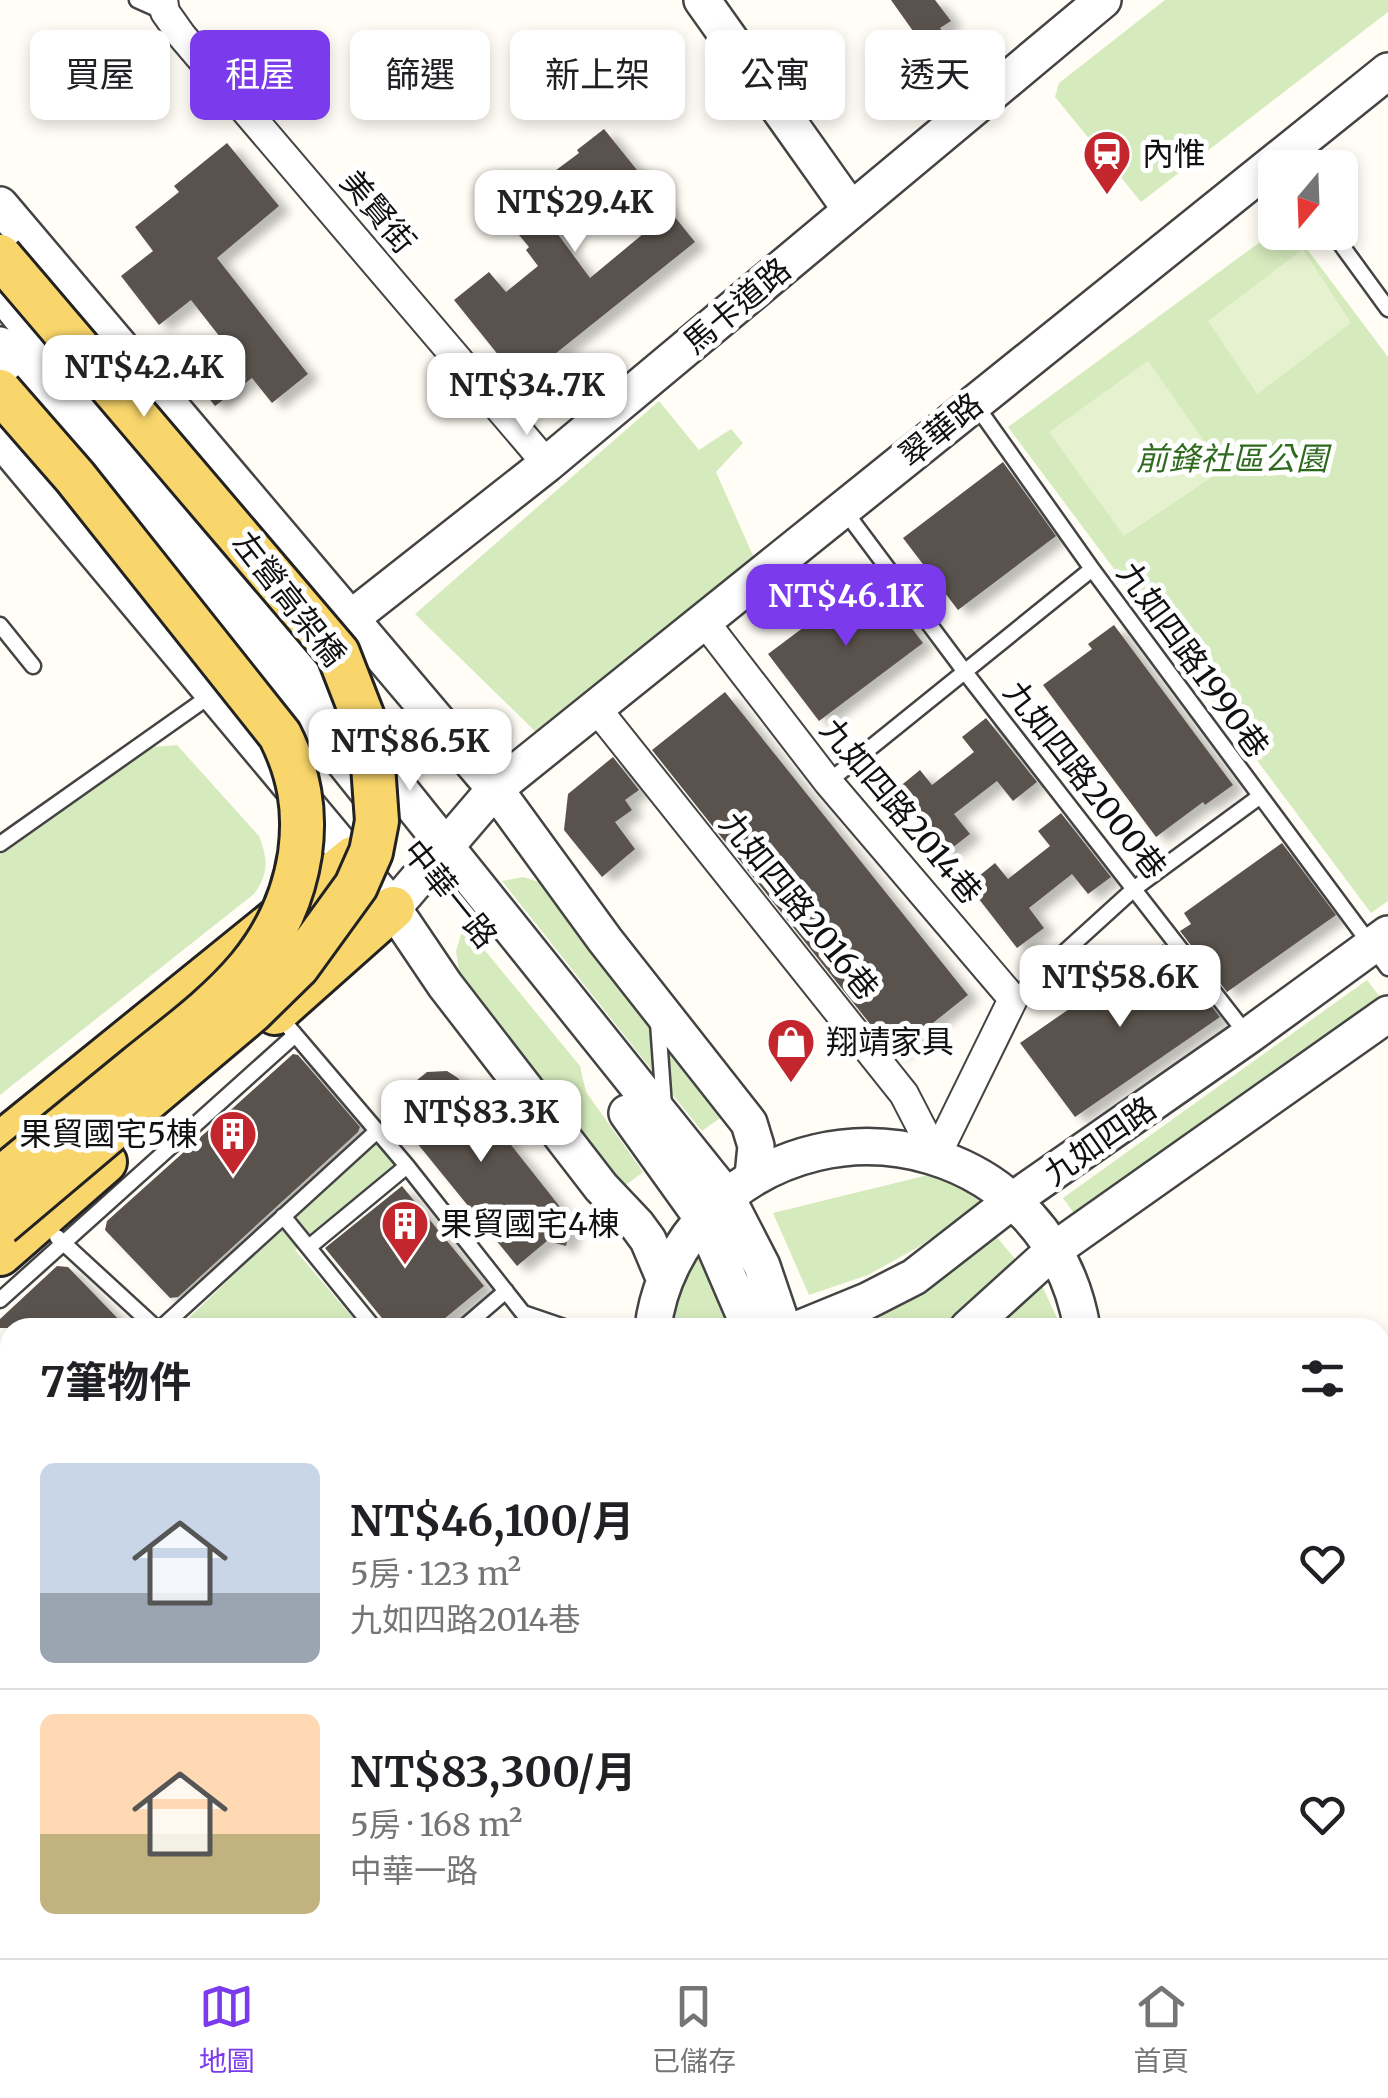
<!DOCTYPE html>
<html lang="zh-TW">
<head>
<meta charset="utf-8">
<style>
	body { margin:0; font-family:Merriweather,"Noto Sans TC",serif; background:#f2f2f2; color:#202124; height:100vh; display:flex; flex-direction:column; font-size:38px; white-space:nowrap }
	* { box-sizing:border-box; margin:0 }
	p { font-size:32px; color:#757577 }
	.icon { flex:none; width:55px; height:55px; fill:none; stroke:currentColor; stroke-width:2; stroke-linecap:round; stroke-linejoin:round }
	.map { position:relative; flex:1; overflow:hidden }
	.panel { position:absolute; left:0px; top:1318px; width:1390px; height:642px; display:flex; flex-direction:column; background:#fff; border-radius:30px 30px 0 0; box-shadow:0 5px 15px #0003 }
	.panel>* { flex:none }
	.hud { position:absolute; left:30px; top:30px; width:1330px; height:90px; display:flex; gap:20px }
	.needle { width:65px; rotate:199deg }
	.fabs { position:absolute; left:1258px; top:150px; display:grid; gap:20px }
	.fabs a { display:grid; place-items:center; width:100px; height:100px; border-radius:15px; background:#fff; box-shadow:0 5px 15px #0003; font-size:50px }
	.price { position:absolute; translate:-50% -85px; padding:0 22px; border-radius:20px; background:#fff; color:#222; font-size:32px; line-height:65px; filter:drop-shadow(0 2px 5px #0008) }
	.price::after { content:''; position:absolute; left:50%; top:60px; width:30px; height:22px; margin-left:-15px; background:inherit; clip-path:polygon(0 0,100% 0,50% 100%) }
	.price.current { background:#7c3aed; color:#fff }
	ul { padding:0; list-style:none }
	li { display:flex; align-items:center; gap:30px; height:250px; padding:0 40px }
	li+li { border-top:2px solid #e0e0e0 }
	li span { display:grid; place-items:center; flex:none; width:280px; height:200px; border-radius:15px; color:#555 }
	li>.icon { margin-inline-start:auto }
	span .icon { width:120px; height:120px; fill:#fffc; stroke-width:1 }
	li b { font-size:42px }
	h2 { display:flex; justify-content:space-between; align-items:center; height:120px; padding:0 40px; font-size:42px }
	.tag { padding:0 35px; border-radius:15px; background:#fff; box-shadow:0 5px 15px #0003; font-size:35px; line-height:90px }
	.tag.current { background:#7c3aed; color:#fff }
	.dock { display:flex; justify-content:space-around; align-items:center; height:140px; border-top:2px solid #e0e0e0; background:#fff; font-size:28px; color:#757577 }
	.dock a { display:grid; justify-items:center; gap:5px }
	.dock .current { color:#7c3aed }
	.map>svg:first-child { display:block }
	.green { fill:#d5ebbd }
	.pitch { fill:#e6f2cf }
	.building { fill:#5a524d; fill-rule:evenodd; filter:url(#shadow) }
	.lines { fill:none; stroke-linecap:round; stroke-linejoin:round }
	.service-casing { stroke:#444; stroke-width:19 }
	.minor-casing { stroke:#444; stroke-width:32 }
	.tertiary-casing { stroke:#444; stroke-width:40 }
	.primary-casing { stroke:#222; stroke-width:48 }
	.service { stroke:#fff; stroke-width:14 }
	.minor { stroke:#fff; stroke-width:28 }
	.tertiary { stroke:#fff; stroke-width:35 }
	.primary { stroke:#f9d66b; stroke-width:42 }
	.primary-bridge-casing { stroke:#222; stroke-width:48; stroke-linecap:butt }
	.primary-bridge { stroke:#f9d66b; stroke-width:42 }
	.labels { text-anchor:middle; stroke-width:10; stroke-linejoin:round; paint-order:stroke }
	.poi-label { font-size:32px; fill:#111; stroke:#fff; text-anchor:start }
	.street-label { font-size:32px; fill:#111; stroke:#fff }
	.park-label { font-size:32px; font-style:italic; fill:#2f6b1f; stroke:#fff }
</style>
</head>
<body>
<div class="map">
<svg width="1388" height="1958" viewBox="0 0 1388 1958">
	<defs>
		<filter id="shadow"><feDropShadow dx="11" dy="6" stdDeviation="5" flood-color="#0004"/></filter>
	</defs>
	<rect width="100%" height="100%" fill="#fffdf5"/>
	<path class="green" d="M 1165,0 L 1388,0 L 1388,12 L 1141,202 L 1055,97 L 1059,83 Z
		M 1275,231 L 1295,233 L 1388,357 L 1388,901 L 1371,913 L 1008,427 Z
		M 659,401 L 699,450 L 731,429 L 743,443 L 716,472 L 755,560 L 540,736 L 415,614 Z
		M 177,745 L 259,836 C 268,859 269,874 254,894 L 0,1095 L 0,855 L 152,747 Z
		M 523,877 L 552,886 L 650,1011 L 654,1073 L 502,881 Z
		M 464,925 L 580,1066 L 586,1092 L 643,1172 L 622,1188 L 460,977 L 456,951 Z
		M 1367,980 L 1386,1005 L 1081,1223 L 1063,1198 Z
		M 666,1031 L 730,1111 L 702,1131 L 668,1089 Z
		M 376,1140 L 396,1166 L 295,1250 L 361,1327 L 178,1328 Z
		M 932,1174 L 958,1181 L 982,1201 L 920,1246 L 868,1275 L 809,1295 L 773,1213 Z
		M 990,1229 L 1021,1266 L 949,1327 L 836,1328 Z
		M 703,1239 L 739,1327 L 669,1328 L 679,1287 Z
		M 1039,1279 L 1061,1327 L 983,1328 Z"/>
	<path class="pitch" d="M 1303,249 L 1351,323 L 1257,394 L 1208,321 Z
		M 1148,361 L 1224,469 L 1124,536 L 1049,432 Z"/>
	<path class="building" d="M 891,0 L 935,0 L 951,21 L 940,28 L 954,47 L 946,53 L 950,58 L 908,88 L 885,56 L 902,44 L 900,40 L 913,31 Z
		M 604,129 L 695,242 L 520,382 L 454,300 L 489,272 L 506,292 L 538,266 L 526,250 L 529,247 L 500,212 L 579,153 L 577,150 ZM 594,180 L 608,197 L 617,189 L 649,229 L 590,278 L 546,218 Z
		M 227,143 L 279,206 L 217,258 L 308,374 L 272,403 L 252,378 L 215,406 L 183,366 L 220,337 L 191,300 L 159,325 L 121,276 L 153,251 L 135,227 L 179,192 L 174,186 Z
		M 1003,462 L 1056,536 L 958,610 L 903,538 Z
		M 872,576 L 923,643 L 819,721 L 768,654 Z
		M 1114,625 L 1233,785 L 1205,805 L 1203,802 L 1156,837 L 1043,685 L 1092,649 L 1088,644 Z
		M 725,692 L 968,995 L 894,1054 L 652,750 Z
		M 986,718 L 1037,782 L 1013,801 L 997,781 L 954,814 L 970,834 L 943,855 L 893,792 L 920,770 L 932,785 L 974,752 L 962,737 Z
		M 613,757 L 639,790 L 625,800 L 632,810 L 615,822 L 635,849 L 602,877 L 564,830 L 568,794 Z
		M 1061,813 L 1111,877 L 1088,894 L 1072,874 L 1029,908 L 1044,928 L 1017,948 L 968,885 L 995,863 L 1008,879 L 1050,846 L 1038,831 Z
		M 1282,843 L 1336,915 L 1227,992 L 1180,931 L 1191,924 L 1184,913 Z
		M 1163,944 L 1220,1017 L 1075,1117 L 1020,1043 Z
		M 293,1054 L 298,1055 L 360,1127 L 358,1132 L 178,1297 L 170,1298 L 105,1230 L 107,1221 Z
		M 447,1071 L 458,1078 L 572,1222 L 566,1246 L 547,1241 L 517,1266 L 386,1105 L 427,1072 Z
		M 402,1186 L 484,1286 L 433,1328 L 390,1328 L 325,1248 Z
		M 57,1266 L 68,1267 L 127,1328 L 0,1328 L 0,1319 Z"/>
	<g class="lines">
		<g class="service-casing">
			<path id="service" d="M 137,0 L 164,12
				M 1332,232 L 1388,309
				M 975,404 L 1092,569 L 1388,968
				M 844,510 L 965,672 L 1248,1036
				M 0,625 L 33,666
				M 828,782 L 1092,569
				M 0,844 L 214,693
				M 1013,999 L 1135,888 L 1259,797
				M 280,1017 L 407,1166 L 523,1313 L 567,1328
				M 658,1023 L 664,1106
				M 283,1216 L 374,1328
				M 57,1237 L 156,1328
				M 309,1247 L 407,1166
				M 0,1300 L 295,1035
				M 161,1328 L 377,1131
				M 463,1328 L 506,1291
				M 1380,1403 L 1388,1381
				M 0,1478 L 10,1469
				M 0,1956 L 10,1950"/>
		</g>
		<g class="minor-casing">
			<path id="minor" d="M 163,0 L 165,12 L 182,36 L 547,464
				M 704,621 L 828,782 L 1013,999 L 936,1156
				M 596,708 L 904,1094 L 936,1156
				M 1380,1520 L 1388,1523
				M 1380,1569 L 1388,1572
				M 0,1571 L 10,1555
				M 0,1611 L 10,1617
				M 0,1861 L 10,1875
				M 93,1950 L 107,1958
				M 430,1950 L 439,1958
				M 575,1950 L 596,1958
				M 348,1958 L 360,1950"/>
		</g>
		<g class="tertiary-casing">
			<path id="tertiary" d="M 702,0 L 851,210
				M 0,205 L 495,789 L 605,940 L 749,1123 L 756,1146 L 753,1176
				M 0,291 L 726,1196 L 762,1266 L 783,1328
				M 0,345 L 221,608 L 381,808
				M 0,438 L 393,908 L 445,985 L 601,1187 L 637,1225 L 648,1240 L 665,1280
				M 331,634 L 547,464 L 1103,0
				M 393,908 L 495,789 L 1388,71
				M 627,1113 L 703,1219 L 750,1328
				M 653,1328 C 658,1285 679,1243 709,1213 C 835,1087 1052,1149 1082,1328
				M 801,1328 L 867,1301 L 914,1277 L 1013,1200 L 1248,1036 L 1388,934
				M 968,1328 L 1054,1250 L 1388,1014
				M 627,1958 L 630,1950
				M 676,1958 L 678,1950"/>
		</g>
		<g class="primary-casing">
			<path id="primary" d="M 275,1013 L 393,908
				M 0,1144 L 353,858
				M 0,1254 L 105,1162"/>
		</g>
		<use href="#service" class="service"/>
		<use href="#minor" class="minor"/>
		<use href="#tertiary" class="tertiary"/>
		<use href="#primary" class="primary"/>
		<g class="primary-bridge-casing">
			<path id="primary-bridge" d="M 0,256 L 338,653 L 371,738 L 377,821 L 371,852 L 356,886 L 298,966 L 251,1012 L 0,1224
				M 0,391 L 75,477 L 280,735 C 299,773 306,810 300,854 C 284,958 214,1005 137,1067 C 92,1104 46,1141 0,1179"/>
		</g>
		<use href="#primary-bridge" class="primary-bridge"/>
	</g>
	<defs>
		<g id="station-pin" transform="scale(2.5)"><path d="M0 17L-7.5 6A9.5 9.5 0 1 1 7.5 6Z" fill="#c4262e" stroke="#fff"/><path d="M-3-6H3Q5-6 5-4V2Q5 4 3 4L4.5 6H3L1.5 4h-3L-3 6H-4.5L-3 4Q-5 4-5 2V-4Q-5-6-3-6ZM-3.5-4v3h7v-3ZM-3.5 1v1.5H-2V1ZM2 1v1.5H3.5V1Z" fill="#fff"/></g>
		<g id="shop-pin" transform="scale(2.5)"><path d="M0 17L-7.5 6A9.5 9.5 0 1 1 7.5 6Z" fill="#c4262e" stroke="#fff"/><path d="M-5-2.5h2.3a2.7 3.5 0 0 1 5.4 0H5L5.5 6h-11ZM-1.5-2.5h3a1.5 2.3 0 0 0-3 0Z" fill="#fff"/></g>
		<g id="building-pin" transform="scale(2.5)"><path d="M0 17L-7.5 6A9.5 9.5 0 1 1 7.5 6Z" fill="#c4262e" stroke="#fff"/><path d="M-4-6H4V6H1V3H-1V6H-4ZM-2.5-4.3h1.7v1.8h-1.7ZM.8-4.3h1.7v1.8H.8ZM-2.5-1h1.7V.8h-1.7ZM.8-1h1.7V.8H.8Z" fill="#fff"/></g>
	</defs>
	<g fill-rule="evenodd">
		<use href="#station-pin" x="1107" y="154"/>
		<use href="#shop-pin" x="791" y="1042"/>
		<use href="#building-pin" x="233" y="1134"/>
		<use href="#building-pin" x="405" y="1224"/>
	</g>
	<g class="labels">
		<g class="poi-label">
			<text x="1142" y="165">內惟</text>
			<text x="826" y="1053">翔靖家具</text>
			<text x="198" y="1145" text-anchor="end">果貿國宅5棟</text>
			<text x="440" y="1235">果貿國宅4棟</text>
		</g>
		<g class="street-label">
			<text transform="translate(378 212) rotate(50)" y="11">美賢街</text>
			<text transform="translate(737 306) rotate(-40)" y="11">馬卡道路</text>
			<text transform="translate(941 430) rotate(-39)" y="11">翠華路</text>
			<text transform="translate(289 599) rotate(52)" y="11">左營高架橋</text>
			<text transform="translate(1193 660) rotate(54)" y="11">九如四路1990巷</text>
			<text transform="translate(1085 780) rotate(52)" y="11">九如四路2000巷</text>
			<text transform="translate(901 811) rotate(50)" y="11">九如四路2014巷</text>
			<text transform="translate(450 894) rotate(51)" y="11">中華一路</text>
			<text transform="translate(799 906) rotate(51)" y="11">九如四路2016巷</text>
			<text transform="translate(1100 1141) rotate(-35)" y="11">九如四路</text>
		</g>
		<g class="park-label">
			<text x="1232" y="470">前鋒社區公園</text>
		</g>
	</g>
</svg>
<div class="fabs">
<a><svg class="needle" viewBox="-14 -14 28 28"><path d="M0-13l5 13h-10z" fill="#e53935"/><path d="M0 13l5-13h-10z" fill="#757577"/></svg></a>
</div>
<b class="price" style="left:575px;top:255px">NT$29.4K</b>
<b class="price" style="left:144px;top:420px">NT$42.4K</b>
<b class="price" style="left:527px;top:438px">NT$34.7K</b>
<b class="price current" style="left:846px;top:649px">NT$46.1K</b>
<b class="price" style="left:410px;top:794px">NT$86.5K</b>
<b class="price" style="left:1120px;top:1030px">NT$58.6K</b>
<b class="price" style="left:481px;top:1165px">NT$83.3K</b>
<div class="hud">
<a class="tag">買屋</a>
<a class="tag current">租屋</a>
<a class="tag">篩選</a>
<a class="tag">新上架</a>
<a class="tag">公寓</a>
<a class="tag">透天</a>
</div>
<section class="panel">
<h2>7筆物件<svg class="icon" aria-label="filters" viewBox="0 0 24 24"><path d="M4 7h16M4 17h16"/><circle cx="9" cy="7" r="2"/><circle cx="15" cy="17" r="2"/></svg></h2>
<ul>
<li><span style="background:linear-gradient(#c9d6e8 65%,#9aa5b1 0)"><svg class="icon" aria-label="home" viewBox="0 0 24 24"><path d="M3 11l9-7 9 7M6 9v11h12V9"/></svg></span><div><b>NT$46,100/月</b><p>5房 · 123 m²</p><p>九如四路2014巷</p></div><svg class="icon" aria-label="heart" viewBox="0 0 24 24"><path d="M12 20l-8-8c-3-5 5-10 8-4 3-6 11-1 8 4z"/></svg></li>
<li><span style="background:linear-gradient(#ffd9b3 60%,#c2b280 0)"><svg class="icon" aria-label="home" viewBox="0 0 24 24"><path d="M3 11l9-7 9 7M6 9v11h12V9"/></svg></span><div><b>NT$83,300/月</b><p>5房 · 168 m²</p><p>中華一路</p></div><svg class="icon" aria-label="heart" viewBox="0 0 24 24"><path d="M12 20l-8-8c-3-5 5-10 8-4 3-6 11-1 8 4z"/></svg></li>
</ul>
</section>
</div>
<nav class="dock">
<a class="current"><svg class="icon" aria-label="map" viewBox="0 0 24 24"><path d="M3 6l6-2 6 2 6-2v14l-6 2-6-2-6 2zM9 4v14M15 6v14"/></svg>地圖</a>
<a><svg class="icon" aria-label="saved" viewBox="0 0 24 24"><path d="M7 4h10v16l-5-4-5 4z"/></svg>已儲存</a>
<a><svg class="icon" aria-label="home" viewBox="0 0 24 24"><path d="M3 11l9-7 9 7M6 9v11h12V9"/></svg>首頁</a>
</nav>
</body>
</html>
